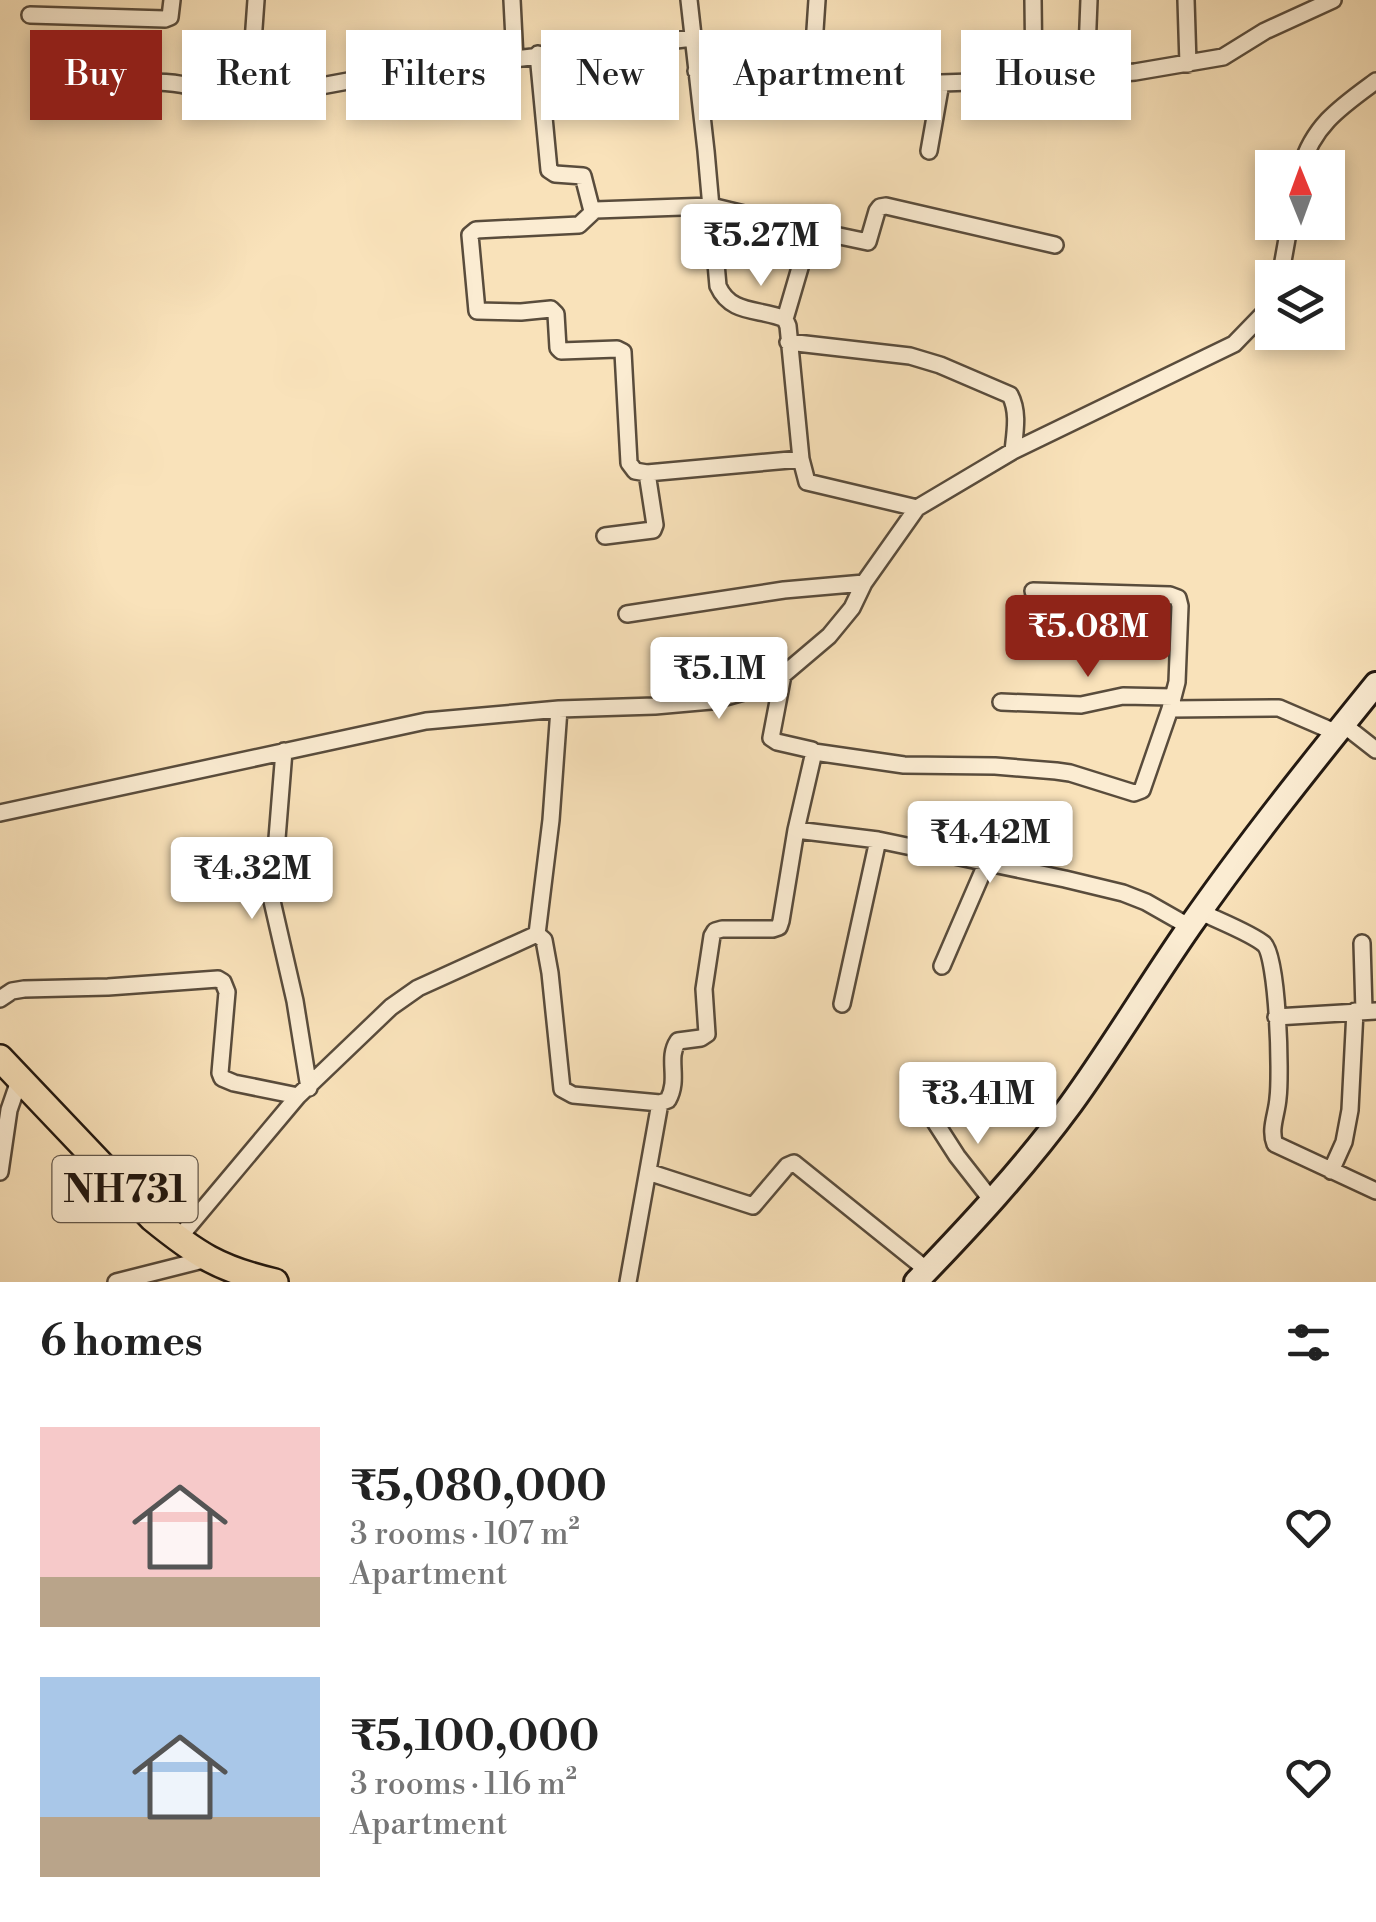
<!DOCTYPE html>
<html lang="en">
<head>
<meta charset="utf-8">
<style>
	body { margin:0; font-family:"Libre Bodoni",serif; background:#f2f2f2; color:#222; height:100vh; display:flex; flex-direction:column; font-size:38px; white-space:nowrap }
	* { box-sizing:border-box; margin:0 }
	p { font-size:32px; color:#767676 }
	.icon { flex:none; width:55px; height:55px; fill:none; stroke:currentColor; stroke-width:2; stroke-linecap:round; stroke-linejoin:round }
	.map { position:relative; height:1282px; overflow:hidden }
	.side { display:flex; flex-direction:column; background:#fff; flex:1 }
	.side>* { flex:none }
	.banner { position:absolute; left:30px; top:30px; width:1318px; height:90px; display:flex; gap:20px }
	.needle { width:65px; rotate:359deg }
	.fabs { position:absolute; left:1255px; top:150px; display:grid; gap:20px }
	.fabs a { display:grid; place-items:center; width:90px; height:90px; border-radius:0px; background:#fff; box-shadow:0 5px 15px #0003; font-size:50px }
	.price { position:absolute; translate:-50% -85px; padding:0 22px; border-radius:10px; background:#fff; color:#222; font-size:32px; line-height:65px; filter:drop-shadow(0 2px 5px #0008) }
	.price::after { content:''; position:absolute; left:50%; top:60px; width:30px; height:22px; margin-left:-15px; background:inherit; clip-path:polygon(0 0,100% 0,50% 100%) }
	.price.active { background:#8f2418; color:#fff }
	ul { padding:0; list-style:none }
	li { display:flex; align-items:center; gap:30px; height:250px; padding:0 40px }
	li span { display:grid; place-items:center; flex:none; width:280px; height:200px; border-radius:0px; color:#555 }
	li>.icon { margin-inline-start:auto }
	span .icon { width:120px; height:120px; fill:#fffc; stroke-width:1 }
	li b { font-size:42px }
	h2 { display:flex; justify-content:space-between; align-items:center; height:120px; padding:0 40px; font-size:42px }
	.pill { padding:0 35px; border-radius:0px; background:#fff; box-shadow:0 5px 15px #0003; font-size:35px; line-height:90px }
	.pill.active { background:#8f2418; color:#fff }
	.map>svg:first-child { display:block }
	.lines { fill:none; stroke-linecap:round; stroke-linejoin:round }
	.minor-casing { stroke:#594c3c; stroke-width:20 }
	.secondary-casing { stroke:#241a12; stroke-width:28 }
	.trunk-casing { stroke:#241a12; stroke-width:30 }
	.minor { stroke:#fbecd2; stroke-width:15 }
	.secondary { stroke:#fbecd2; stroke-width:22 }
	.trunk { stroke:#f9e2ba; stroke-width:25 }
	.labels { text-anchor:middle; stroke-width:8; stroke-linejoin:round; paint-order:stroke }
	.shield { fill:#fbecd2; stroke:#64594c; stroke-width:2.5 }
	.shield-label { font-size:38px; font-weight:bold; fill:#241a12 }
</style>
</head>
<body>
<div class="map">
<svg width="1376" height="1282" viewBox="0 0 1376 1282">
	<rect width="100%" height="100%" fill="#f9e2ba"/>
	<filter id="stains"><feTurbulence type="fractalNoise" baseFrequency=".002" numOctaves="4"/><feColorMatrix values="0 0 0 0 .2 0 0 0 0 .09 0 0 0 0 .02 0 0 0 .5 -.17"/></filter>
	<radialGradient id="worn" r=".72"><stop offset=".6" stop-color="#630" stop-opacity="0"/><stop offset="1" stop-color="#630" stop-opacity=".3"/></radialGradient>
	<g class="lines">
		<g class="minor-casing">
			<path id="minor" d="M 512,0 L 515,59
				M 689,0 L 706,151 L 718,286 C 731,315 759,308 785,319 L 788,326 L 801,459 L 807,482 L 917,508
				M 1033,0 L 1034,80
				M 1186,0 L 1188,64
				M 30,15 L 165,19 L 170,17 L 172,0
				M 538,54 L 549,170 L 555,174 L 583,176 L 592,211
				M 696,71 L 812,75 L 941,83 L 1034,80 L 1135,72 L 1223,57 L 1265,31 L 1333,0
				M 812,75 L 817,0
				M 1086,76 L 1089,0
				M 112,82 C 138,83 170,79 195,88 C 205,92 212,101 223,104 L 386,74 L 693,38
				M 249,98 L 256,0
				M 929,151 L 941,83
				M 1301,168 C 1313,125 1342,106 1376,81
				M 1280,278 L 1290,222
				M 785,319 L 811,230
				M 788,342 L 910,356 L 940,365 L 1010,395 C 1019,412 1015,432 1013,451
				M 801,459 L 647,473 L 635,471 L 629,463 L 623,352 L 617,349 L 561,351 L 558,348 L 556,314 L 551,309 L 521,312 L 477,311 L 470,235 L 476,230 L 579,225 L 595,210 L 711,206 L 811,230 L 868,242 L 877,211 L 880,207 L 886,206 L 1055,245
				M 605,536 L 653,530 L 655,525 L 647,473
				M 627,614 L 784,590 L 864,583
				M 1001,702 L 1081,705 L 1123,696 L 1173,697
				M 1170,709 L 1279,708 L 1337,733
				M 1344,725 L 1376,750
				M 284,751 L 272,901 L 295,1001 L 309,1088
				M 814,752 L 904,765 L 995,766 L 1056,771 L 1070,773 L 1134,793 L 1142,790 L 1170,709 L 1177,682 L 1180,606 L 1178,598 L 1170,595 L 1033,591
				M 0,813 L 426,721 L 559,709 L 655,706 L 711,701 L 758,688 L 783,675 L 829,636 L 852,608 L 864,583 L 917,508 L 1013,451 L 1234,344 L 1265,312 L 1272,299
				M 796,830 L 878,840 L 1065,879 L 1123,893 L 1146,902 L 1190,927
				M 1201,912 C 1217,920 1251,933 1264,944 C 1278,957 1281,1075 1278,1098 C 1277,1114 1269,1129 1275,1144 L 1376,1191
				M 537,934 L 551,820 L 559,709
				M 1362,943 L 1364,1011
				M 942,966 L 987,862
				M 0,999 L 12,991 L 24,989 L 108,987 L 218,979 L 223,982 L 227,992 L 220,1073 L 222,1078 L 234,1083 L 298,1096
				M 842,1004 L 878,840
				M 1276,1017 L 1376,1011
				M 930,1114 L 957,1156 L 993,1202
				M 1331,1171 L 1344,1142 L 1350,1110 L 1355,1011
				M 0,1172 L 9,1110 L 20,1078
				M 648,1172 L 753,1206 L 787,1166 L 794,1163 L 927,1270
				M 178,1239 L 298,1096 L 391,1007 L 418,988 L 537,934 L 544,940 L 550,973 L 562,1089 L 573,1095 L 660,1103 L 668,1100 C 680,1078 666,1059 678,1041 L 701,1038 L 707,1034 L 704,989 L 712,936 L 715,931 L 722,929 L 773,929 L 779,927 L 781,921 L 796,830 L 814,752 L 812,750 L 777,742 L 771,738 L 783,675
				M 116,1282 L 207,1259
				M 628,1282 L 660,1103"/>
		</g>
		<g class="secondary-casing">
			<path id="secondary" d="M 916,1282 C 971,1225 1024,1168 1071,1104 C 1113,1046 1149,985 1190,926 C 1248,843 1312,763 1376,684"/>
		</g>
		<g class="trunk-casing">
			<path id="trunk" d="M 0,1058 L 152,1218 C 196,1254 219,1269 275,1282"/>
		</g>
		<use href="#minor" class="minor"/>
		<use href="#secondary" class="secondary"/>
		<use href="#trunk" class="trunk"/>
	</g>
	<g class="labels">
		<rect class="shield" x="52.5" y="1156" width="145" height="66" rx="8"/>
		<g class="shield-label">
			<text x="125" y="1202">NH731</text>
		</g>
	</g>
	<rect width="100%" height="100%" filter="url(#stains)"/>
	<rect width="100%" height="100%" fill="url(#worn)"/>
</svg>
<div class="fabs">
<a><svg class="needle" viewBox="-14 -14 28 28"><path d="M0-13l5 13h-10z" fill="#e53935"/><path d="M0 13l5-13h-10z" fill="#767676"/></svg></a>
<a><svg class="icon" aria-label="layers" viewBox="0 0 24 24"><path d="M12 4l9 5-9 5-9-5zM3 14l9 5 9-5"/></svg></a>
</div>
<b class="price" style="left:761px;top:289px">₹5.27M</b>
<b class="price active" style="left:1088px;top:680px">₹5.08M</b>
<b class="price" style="left:719px;top:722px">₹5.1M</b>
<b class="price" style="left:990px;top:886px">₹4.42M</b>
<b class="price" style="left:252px;top:922px">₹4.32M</b>
<b class="price" style="left:978px;top:1147px">₹3.41M</b>
<div class="banner">
<a class="pill active">Buy</a>
<a class="pill">Rent</a>
<a class="pill">Filters</a>
<a class="pill">New</a>
<a class="pill">Apartment</a>
<a class="pill">House</a>
</div>
</div>
<section class="side">
<h2>6 homes<svg class="icon" aria-label="filters" viewBox="0 0 24 24"><path d="M4 7h16M4 17h16"/><circle cx="9" cy="7" r="2"/><circle cx="15" cy="17" r="2"/></svg></h2>
<ul>
<li><span style="background:linear-gradient(#f6c9c9 75%,#b9a48a 0)"><svg class="icon" aria-label="home" viewBox="0 0 24 24"><path d="M3 11l9-7 9 7M6 9v11h12V9"/></svg></span><div><b>₹5,080,000</b><p>3 rooms · 107 m²</p><p>Apartment</p></div><svg class="icon" aria-label="heart" viewBox="0 0 24 24"><path d="M12 20l-8-8c-3-5 5-10 8-4 3-6 11-1 8 4z"/></svg></li>
<li><span style="background:linear-gradient(#a9c7e8 70%,#b9a48a 0)"><svg class="icon" aria-label="home" viewBox="0 0 24 24"><path d="M3 11l9-7 9 7M6 9v11h12V9"/></svg></span><div><b>₹5,100,000</b><p>3 rooms · 116 m²</p><p>Apartment</p></div><svg class="icon" aria-label="heart" viewBox="0 0 24 24"><path d="M12 20l-8-8c-3-5 5-10 8-4 3-6 11-1 8 4z"/></svg></li>
</ul>
</section>
</body>
</html>
